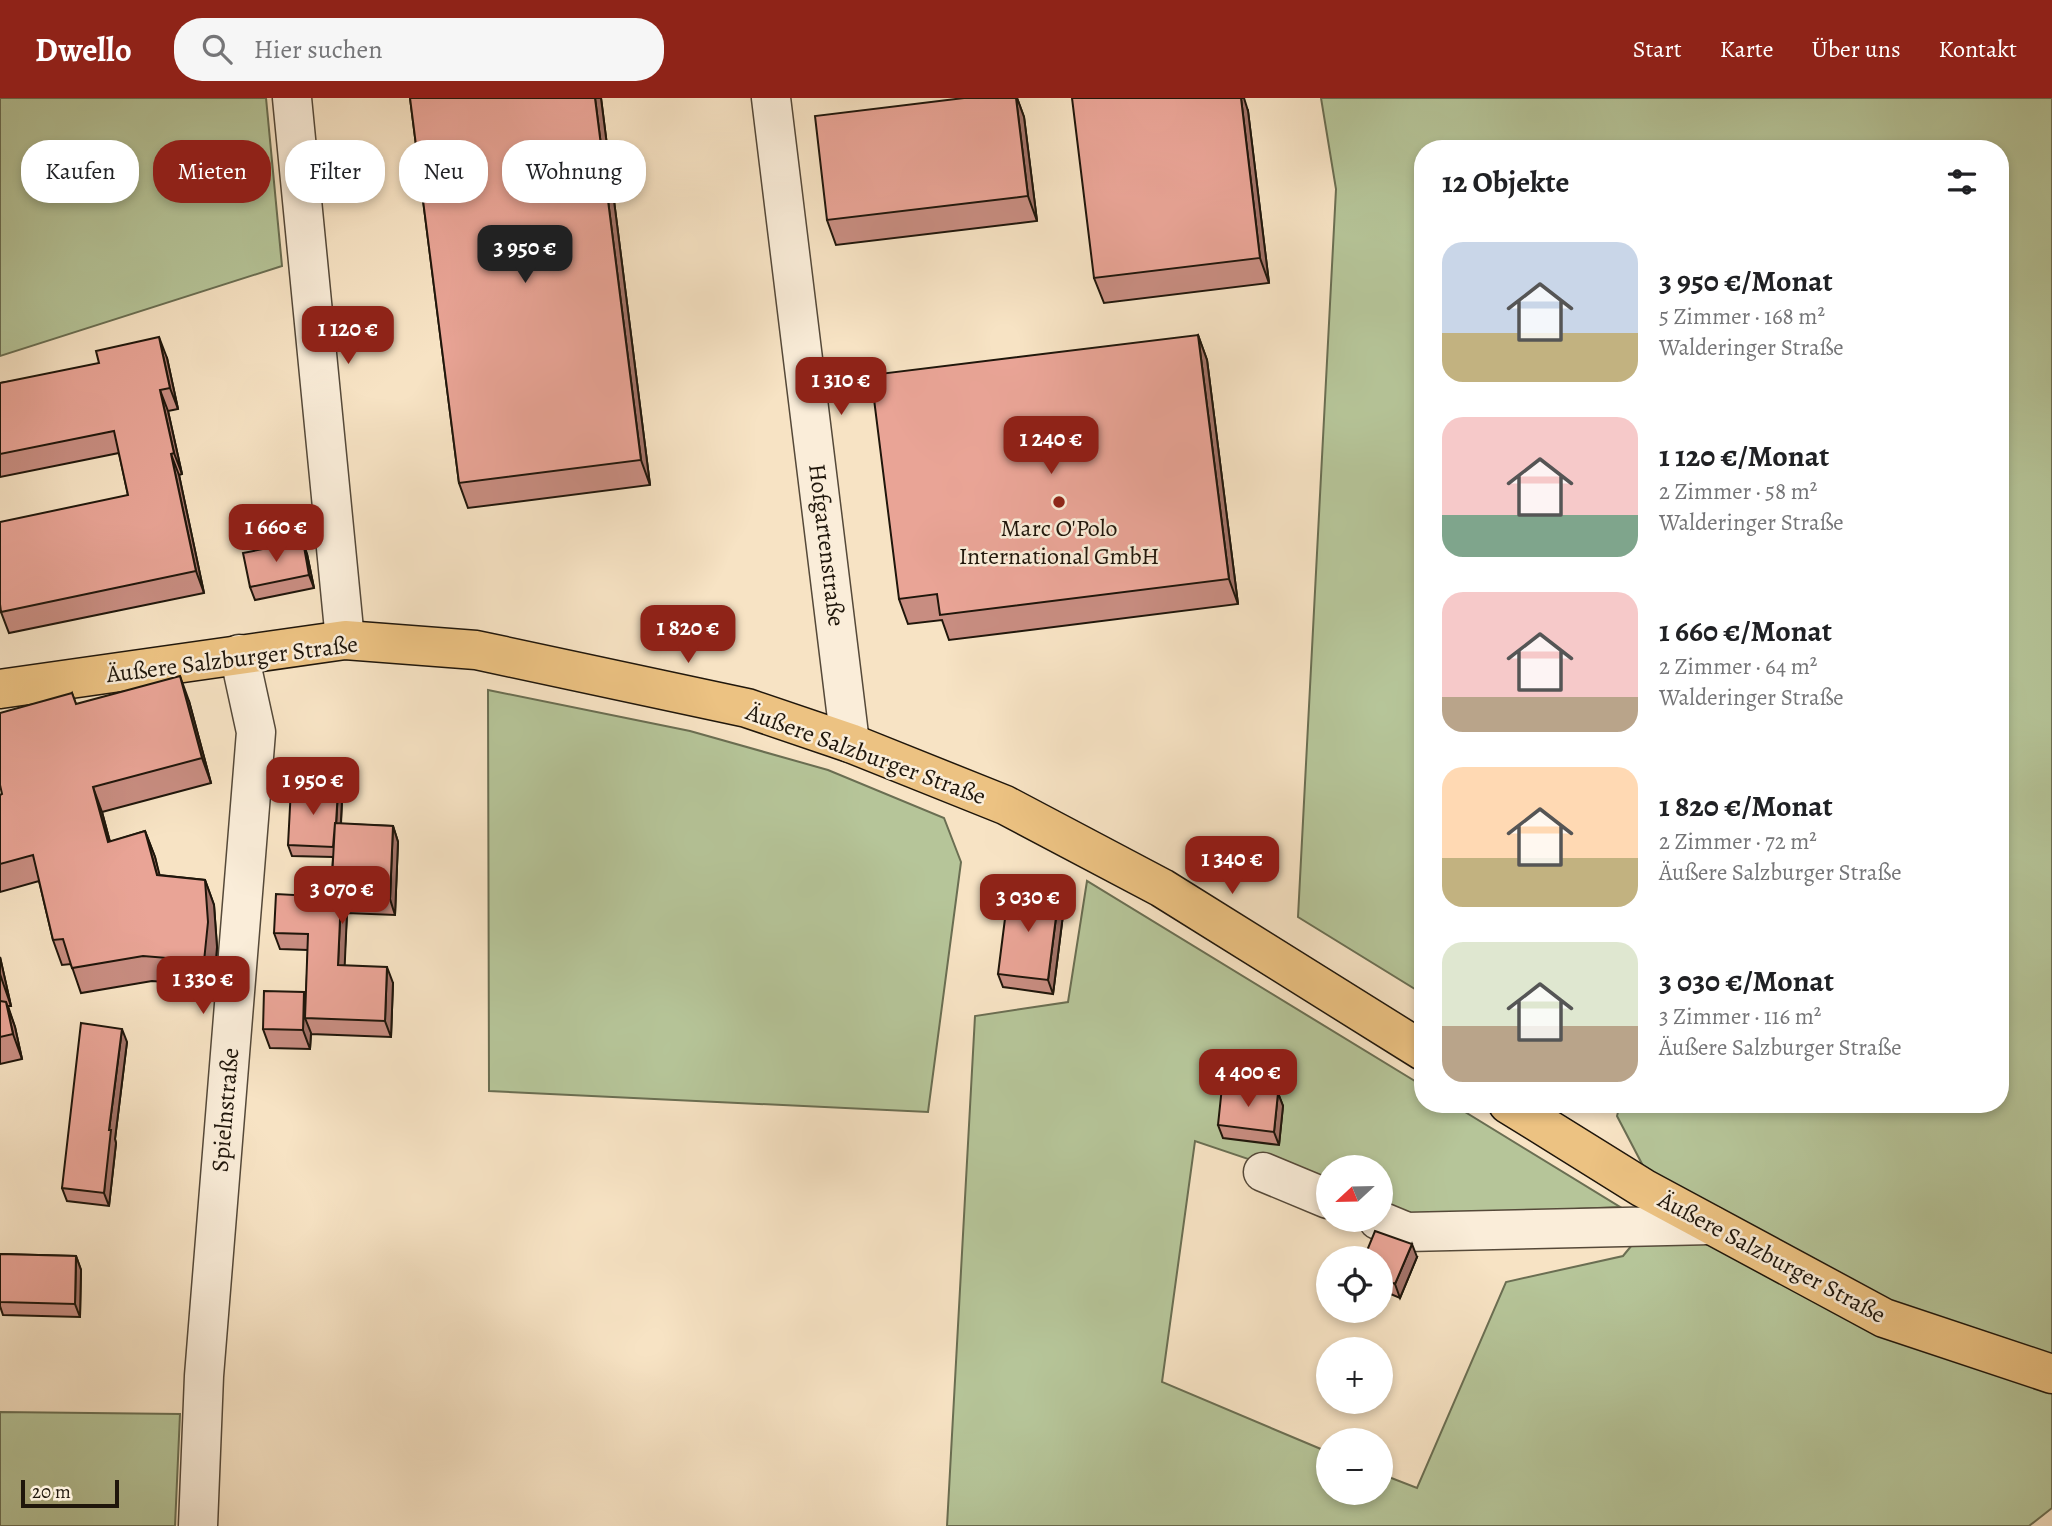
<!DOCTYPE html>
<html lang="de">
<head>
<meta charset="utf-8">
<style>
	body { margin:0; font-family:Alegreya,serif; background:#f6f6f6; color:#202124; height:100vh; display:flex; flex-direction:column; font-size:26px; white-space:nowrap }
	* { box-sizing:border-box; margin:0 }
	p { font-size:23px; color:#757577 }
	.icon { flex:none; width:38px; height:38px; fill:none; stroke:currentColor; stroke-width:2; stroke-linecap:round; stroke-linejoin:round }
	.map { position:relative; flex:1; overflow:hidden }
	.sheet { position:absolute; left:1414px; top:42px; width:595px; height:973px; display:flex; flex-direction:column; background:#fff; border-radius:28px; box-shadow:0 4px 10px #0003 }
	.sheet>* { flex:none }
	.hud { position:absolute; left:21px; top:42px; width:665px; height:63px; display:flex; gap:14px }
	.needle { width:46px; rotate:248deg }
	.controls { position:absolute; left:1316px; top:1057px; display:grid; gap:14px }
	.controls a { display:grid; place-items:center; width:77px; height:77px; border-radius:50%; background:#fff; box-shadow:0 4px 10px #0003; font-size:35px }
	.scale { position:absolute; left:21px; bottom:18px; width:98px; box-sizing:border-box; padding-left:7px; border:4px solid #1f160b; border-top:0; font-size:19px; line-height:24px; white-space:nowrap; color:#1f160b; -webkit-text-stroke:5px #faedd9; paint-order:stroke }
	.price { position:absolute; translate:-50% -60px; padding:0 16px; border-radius:14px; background:#8f2418; color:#fff; font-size:23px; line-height:46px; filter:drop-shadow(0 2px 4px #0008) }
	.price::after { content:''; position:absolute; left:50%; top:42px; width:21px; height:16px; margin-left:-10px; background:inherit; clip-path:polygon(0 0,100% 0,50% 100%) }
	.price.selected { background:#222; color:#fff }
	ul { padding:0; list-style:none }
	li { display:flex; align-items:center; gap:21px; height:175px; padding:0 28px }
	li span { display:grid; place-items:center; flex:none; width:196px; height:140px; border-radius:21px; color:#555 }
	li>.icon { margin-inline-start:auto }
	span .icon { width:84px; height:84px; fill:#fffc; stroke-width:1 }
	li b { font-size:30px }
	h2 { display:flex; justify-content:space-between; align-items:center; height:84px; padding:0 28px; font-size:30px }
	.pill { padding:0 24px; border-radius:28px; background:#fff; box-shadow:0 4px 10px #0003; font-size:24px; line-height:63px }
	.pill.selected { background:#8f2418; color:#fff }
	header { display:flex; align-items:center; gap:42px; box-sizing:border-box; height:98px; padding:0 35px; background:#8f2418; color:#fff }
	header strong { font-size:33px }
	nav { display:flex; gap:38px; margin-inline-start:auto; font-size:24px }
	.search { width:490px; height:63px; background:#f6f6f6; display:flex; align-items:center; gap:18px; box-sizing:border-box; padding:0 24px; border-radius:28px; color:#757577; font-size:26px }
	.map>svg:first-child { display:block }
	.green { fill:#b6c599; stroke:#6a6e52; stroke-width:2 }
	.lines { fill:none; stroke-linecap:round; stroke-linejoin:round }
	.minor-casing { stroke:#554939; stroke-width:41 }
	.major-casing { stroke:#1f160b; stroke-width:41 }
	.minor { stroke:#faedd9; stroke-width:38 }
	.major { stroke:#ecc282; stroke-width:38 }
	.wall { fill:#c88d81; stroke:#1f160b; stroke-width:2 }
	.shaded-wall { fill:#a37369; stroke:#1f160b; stroke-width:2 }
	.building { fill:#e9a496; stroke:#1f160b; stroke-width:2 }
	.poi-dot { fill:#8f2418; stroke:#faedd9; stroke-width:2.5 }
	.labels { text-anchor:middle; stroke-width:5; stroke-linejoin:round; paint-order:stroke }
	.poi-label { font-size:24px; fill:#1f160b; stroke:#faedd9 }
	.street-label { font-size:24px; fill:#1f160b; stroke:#faedd9 }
</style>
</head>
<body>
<header>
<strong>Dwello</strong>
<div class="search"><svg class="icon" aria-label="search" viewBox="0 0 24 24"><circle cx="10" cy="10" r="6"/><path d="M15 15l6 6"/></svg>Hier suchen</div>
<nav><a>Start</a><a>Karte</a><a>Über uns</a><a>Kontakt</a></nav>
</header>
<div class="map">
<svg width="2052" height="1428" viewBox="0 0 2052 1428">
	<rect width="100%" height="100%" fill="#f7e3c4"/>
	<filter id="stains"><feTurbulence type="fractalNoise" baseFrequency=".00286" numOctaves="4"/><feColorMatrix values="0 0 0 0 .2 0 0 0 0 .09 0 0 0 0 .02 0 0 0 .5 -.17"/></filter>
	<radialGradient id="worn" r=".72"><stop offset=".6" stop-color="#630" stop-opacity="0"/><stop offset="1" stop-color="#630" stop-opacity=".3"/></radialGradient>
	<path class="green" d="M 0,0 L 266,0 L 282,168 L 0,258 Z
		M 1321,0 L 2052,0 L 2052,1410 L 2029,1428 L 947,1428 L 975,918 L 1068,904 L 1087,783 L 1423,988 L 1423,1006 L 1452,1006 L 1620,1109 L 1416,1118 L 1381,1106 L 1381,1069 L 1328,1069 L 1328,1088 L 1195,1043 L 1162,1284 L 1328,1354 L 1328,1395 L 1381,1395 L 1381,1376 L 1417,1390 L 1506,1184 L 1623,1158 L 1664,1108 L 1617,1018 L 1620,1006 L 2000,1006 L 2000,51 L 1423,51 L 1423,896 L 1298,819 L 1336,91 Z
		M 488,592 L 690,633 L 828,672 L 944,720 L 961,764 L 928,1014 L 489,993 Z
		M 0,1314 L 180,1316 L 175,1428 L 0,1428 Z"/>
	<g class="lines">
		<g class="minor-casing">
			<path id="minor" d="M 292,0 L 345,542
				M 771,0 L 850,645
				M 1263,1074 L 1328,1101
				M 1378,1122 L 1407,1134 L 1711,1127
				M 198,1428 L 204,1278 L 256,634 L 239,556"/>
		</g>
		<g class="major-casing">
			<path id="major" d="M 0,591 L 345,542 L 476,552 L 747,610 L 850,645 L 1005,707 L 1162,790 L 1423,953
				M 1508,1006 L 1643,1090 L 1884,1220 L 2052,1276"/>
		</g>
		<use href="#minor" class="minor"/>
		<use href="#major" class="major"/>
	</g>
	<path class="wall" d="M 410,0 L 601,0 L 650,387 L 468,410 L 459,385 Z
		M 964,0 L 1017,0 L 1024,19 L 1037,123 L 836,147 L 827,122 Z
		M 1248,13 L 1269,185 L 1104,205 L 1094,180 Z
		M 1198,237 L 1207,262 L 1238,506 L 949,542 L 942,522 L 908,526 L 899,501 Z
		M 167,260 L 178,311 L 168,313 L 182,376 L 179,377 L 204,495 L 9,535 L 1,514 L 128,397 L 119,355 L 0,379 L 0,285 Z
		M 307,456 L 314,490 L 255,502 L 250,489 Z
		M 72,595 L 76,606 L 189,603 L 211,685 L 102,714 L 110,744 L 145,733 L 155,759 L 159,777 L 205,782 L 214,807 L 217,849 L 214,888 L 152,883 L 81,895 L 71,866 L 62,867 L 53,842 L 39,783 L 0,794 L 0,697 L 2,696 Z
		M 338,692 L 342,702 L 341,726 L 393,728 L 398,744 L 395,817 L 347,815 L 344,868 L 393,885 L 391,939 L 311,936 L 311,935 L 310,951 L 270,950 L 263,931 L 306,899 L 308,852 L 280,851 L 274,835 L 331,799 L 333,759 L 292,758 L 288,747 Z
		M 1064,809 L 1053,896 L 1003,889 L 998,876 Z
		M 0,859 L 11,908 L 8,908 L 15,929 L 22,961 L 0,966 Z
		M 127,944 L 115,1041 L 116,1045 L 109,1108 L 67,1103 L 62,1090 Z
		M 1278,995 L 1283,1008 L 1279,1047 L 1223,1040 L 1218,1027 Z
		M 0,1156 L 76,1158 L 81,1172 L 80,1219 L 3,1217 L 0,1208 Z
		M 1417,1159 L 1400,1200 L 1381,1192 L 1381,1160 Z"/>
	<path class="shaded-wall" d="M 595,0 L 601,0 L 650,387 L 641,362 Z
		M 1016,0 L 1017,0 L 1024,19 L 1037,123 L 1028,98 Z
		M 1241,0 L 1244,0 L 1248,13 L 1269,185 L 1260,160 Z
		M 1198,237 L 1207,262 L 1238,506 L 1229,481 Z
		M 159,239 L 167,260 L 178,311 L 170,290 Z
		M 160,292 L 168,313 L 182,376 L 174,355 Z
		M 171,356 L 179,377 L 204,495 L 196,473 Z
		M 303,443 L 307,456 L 314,490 L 309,477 Z
		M 180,578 L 189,603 L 211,685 L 202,660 Z
		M 93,689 L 102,714 L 117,770 L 108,744 Z
		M 338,692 L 342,702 L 339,759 L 335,749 Z
		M 393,728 L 398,744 L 395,817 L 390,801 Z
		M 145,733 L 155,759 L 166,802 L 157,777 Z
		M 205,782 L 214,807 L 217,849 L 214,888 L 204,863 Z
		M 1059,796 L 1064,809 L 1053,896 L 1048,882 Z
		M 341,799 L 347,815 L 344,883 L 338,867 Z
		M 0,859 L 11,908 L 2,882 L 0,876 Z
		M 387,869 L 393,885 L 391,939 L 385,923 Z
		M 304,894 L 311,914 L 305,920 L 311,935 L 310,951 L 303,932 Z
		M 6,904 L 15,929 L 22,961 L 13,936 Z
		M 122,931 L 127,944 L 115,1041 L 116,1045 L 109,1108 L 104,1095 L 109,1032 Z
		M 1278,995 L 1283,1008 L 1279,1047 L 1274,1034 Z
		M 1412,1146 L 1417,1159 L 1400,1200 L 1395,1186 Z
		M 76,1158 L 81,1172 L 80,1219 L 75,1206 Z"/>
	<path class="building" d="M 410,0 L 595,0 L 641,362 L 459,385 Z
		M 964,0 L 1016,0 L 1028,98 L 827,122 L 815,18 Z
		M 1072,0 L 1241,0 L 1260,160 L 1094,180 Z
		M 1198,237 L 1229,481 L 940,517 L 937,496 L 899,501 L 871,277 Z
		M 159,239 L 170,290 L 160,292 L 174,355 L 171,356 L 196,473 L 1,514 L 0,506 L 0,424 L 128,397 L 114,333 L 0,356 L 0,285 L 99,265 L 96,253 Z
		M 303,443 L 309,477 L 250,489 L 243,455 Z
		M 180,578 L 202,660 L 93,689 L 108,744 L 145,733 L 157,777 L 205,782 L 208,824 L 204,863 L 143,858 L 72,870 L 63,841 L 53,842 L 33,757 L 0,766 L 0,697 L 2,696 L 0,687 L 0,615 L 72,595 L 76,606 Z
		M 291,690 L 338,692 L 336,725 L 335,725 L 333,749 L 288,747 Z
		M 335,725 L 393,728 L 390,801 L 341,799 L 338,867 L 387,869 L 385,923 L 305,920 L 308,836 L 274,835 L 276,796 L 331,799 Z
		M 1009,789 L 1059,796 L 1048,882 L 998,876 Z
		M 264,893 L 304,894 L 303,932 L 263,931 Z
		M 0,903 L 6,904 L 13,936 L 0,939 Z
		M 81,925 L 122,931 L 109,1032 L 111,1032 L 104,1095 L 62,1090 Z
		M 1222,989 L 1278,995 L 1274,1034 L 1218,1027 Z
		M 1375,1133 L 1412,1146 L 1395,1186 L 1381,1180 L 1381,1160 L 1364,1160 Z
		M 0,1156 L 76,1158 L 75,1206 L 0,1204 Z"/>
	<circle class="poi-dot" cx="1059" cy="404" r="7"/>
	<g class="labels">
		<g class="poi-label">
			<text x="1059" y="438">Marc O'Polo<tspan x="1059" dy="28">International GmbH</tspan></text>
		</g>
		<g class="street-label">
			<text transform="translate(827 447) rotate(83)" y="8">Hofgartenstraße</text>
			<text transform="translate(232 561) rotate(-7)" y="8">Äußere Salzburger Straße</text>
			<text transform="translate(866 656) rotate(20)" y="8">Äußere Salzburger Straße</text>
			<text transform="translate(225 1012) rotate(-85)" y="8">Spielnstraße</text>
			<text transform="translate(1772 1159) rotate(28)" y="8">Äußere Salzburger Straße</text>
		</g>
	</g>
	<rect width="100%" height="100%" filter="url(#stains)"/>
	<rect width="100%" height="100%" fill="url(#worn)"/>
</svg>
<div class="controls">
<a><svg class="needle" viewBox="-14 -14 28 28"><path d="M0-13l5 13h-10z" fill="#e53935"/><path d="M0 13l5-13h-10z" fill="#757577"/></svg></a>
<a><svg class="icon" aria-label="locate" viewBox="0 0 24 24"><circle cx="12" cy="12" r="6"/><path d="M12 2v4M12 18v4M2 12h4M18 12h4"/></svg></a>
<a>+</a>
<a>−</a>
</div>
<div class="scale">20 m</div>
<b class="price selected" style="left:525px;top:187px">3 950 €</b>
<b class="price" style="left:348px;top:268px">1 120 €</b>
<b class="price" style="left:841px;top:319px">1 310 €</b>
<b class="price" style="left:1051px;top:378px">1 240 €</b>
<b class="price" style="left:276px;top:466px">1 660 €</b>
<b class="price" style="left:688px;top:567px">1 820 €</b>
<b class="price" style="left:313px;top:719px">1 950 €</b>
<b class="price" style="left:1232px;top:798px">1 340 €</b>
<b class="price" style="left:342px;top:828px">3 070 €</b>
<b class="price" style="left:1028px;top:836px">3 030 €</b>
<b class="price" style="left:203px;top:918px">1 330 €</b>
<b class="price" style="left:1248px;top:1011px">4 400 €</b>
<div class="hud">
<a class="pill">Kaufen</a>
<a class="pill selected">Mieten</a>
<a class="pill">Filter</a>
<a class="pill">Neu</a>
<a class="pill">Wohnung</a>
</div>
<section class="sheet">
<h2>12 Objekte<svg class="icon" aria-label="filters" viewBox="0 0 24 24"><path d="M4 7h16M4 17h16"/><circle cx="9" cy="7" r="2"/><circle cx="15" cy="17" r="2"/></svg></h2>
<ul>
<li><span style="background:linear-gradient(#c9d6e8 65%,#c2b280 0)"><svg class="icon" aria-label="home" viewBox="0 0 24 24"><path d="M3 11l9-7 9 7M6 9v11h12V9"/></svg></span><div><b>3 950 €/Monat</b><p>5 Zimmer · 168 m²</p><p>Walderinger Straße</p></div></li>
<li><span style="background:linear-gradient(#f6c9c9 70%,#7fa58c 0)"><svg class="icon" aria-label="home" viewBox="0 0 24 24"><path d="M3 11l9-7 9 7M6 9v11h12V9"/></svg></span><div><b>1 120 €/Monat</b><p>2 Zimmer · 58 m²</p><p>Walderinger Straße</p></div></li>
<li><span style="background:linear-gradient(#f6c9c9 75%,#b9a48a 0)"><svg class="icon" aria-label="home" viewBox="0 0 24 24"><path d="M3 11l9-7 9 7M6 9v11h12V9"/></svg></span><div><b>1 660 €/Monat</b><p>2 Zimmer · 64 m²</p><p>Walderinger Straße</p></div></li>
<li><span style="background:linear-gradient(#ffd9b3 65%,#c2b280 0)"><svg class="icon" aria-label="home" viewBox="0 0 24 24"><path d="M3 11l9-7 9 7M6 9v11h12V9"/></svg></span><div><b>1 820 €/Monat</b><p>2 Zimmer · 72 m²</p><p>Äußere Salzburger Straße</p></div></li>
<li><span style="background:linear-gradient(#dfe7d0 60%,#b9a48a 0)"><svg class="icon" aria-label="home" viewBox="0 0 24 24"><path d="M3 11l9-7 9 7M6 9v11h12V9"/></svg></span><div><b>3 030 €/Monat</b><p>3 Zimmer · 116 m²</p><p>Äußere Salzburger Straße</p></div></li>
</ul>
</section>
</div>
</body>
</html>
